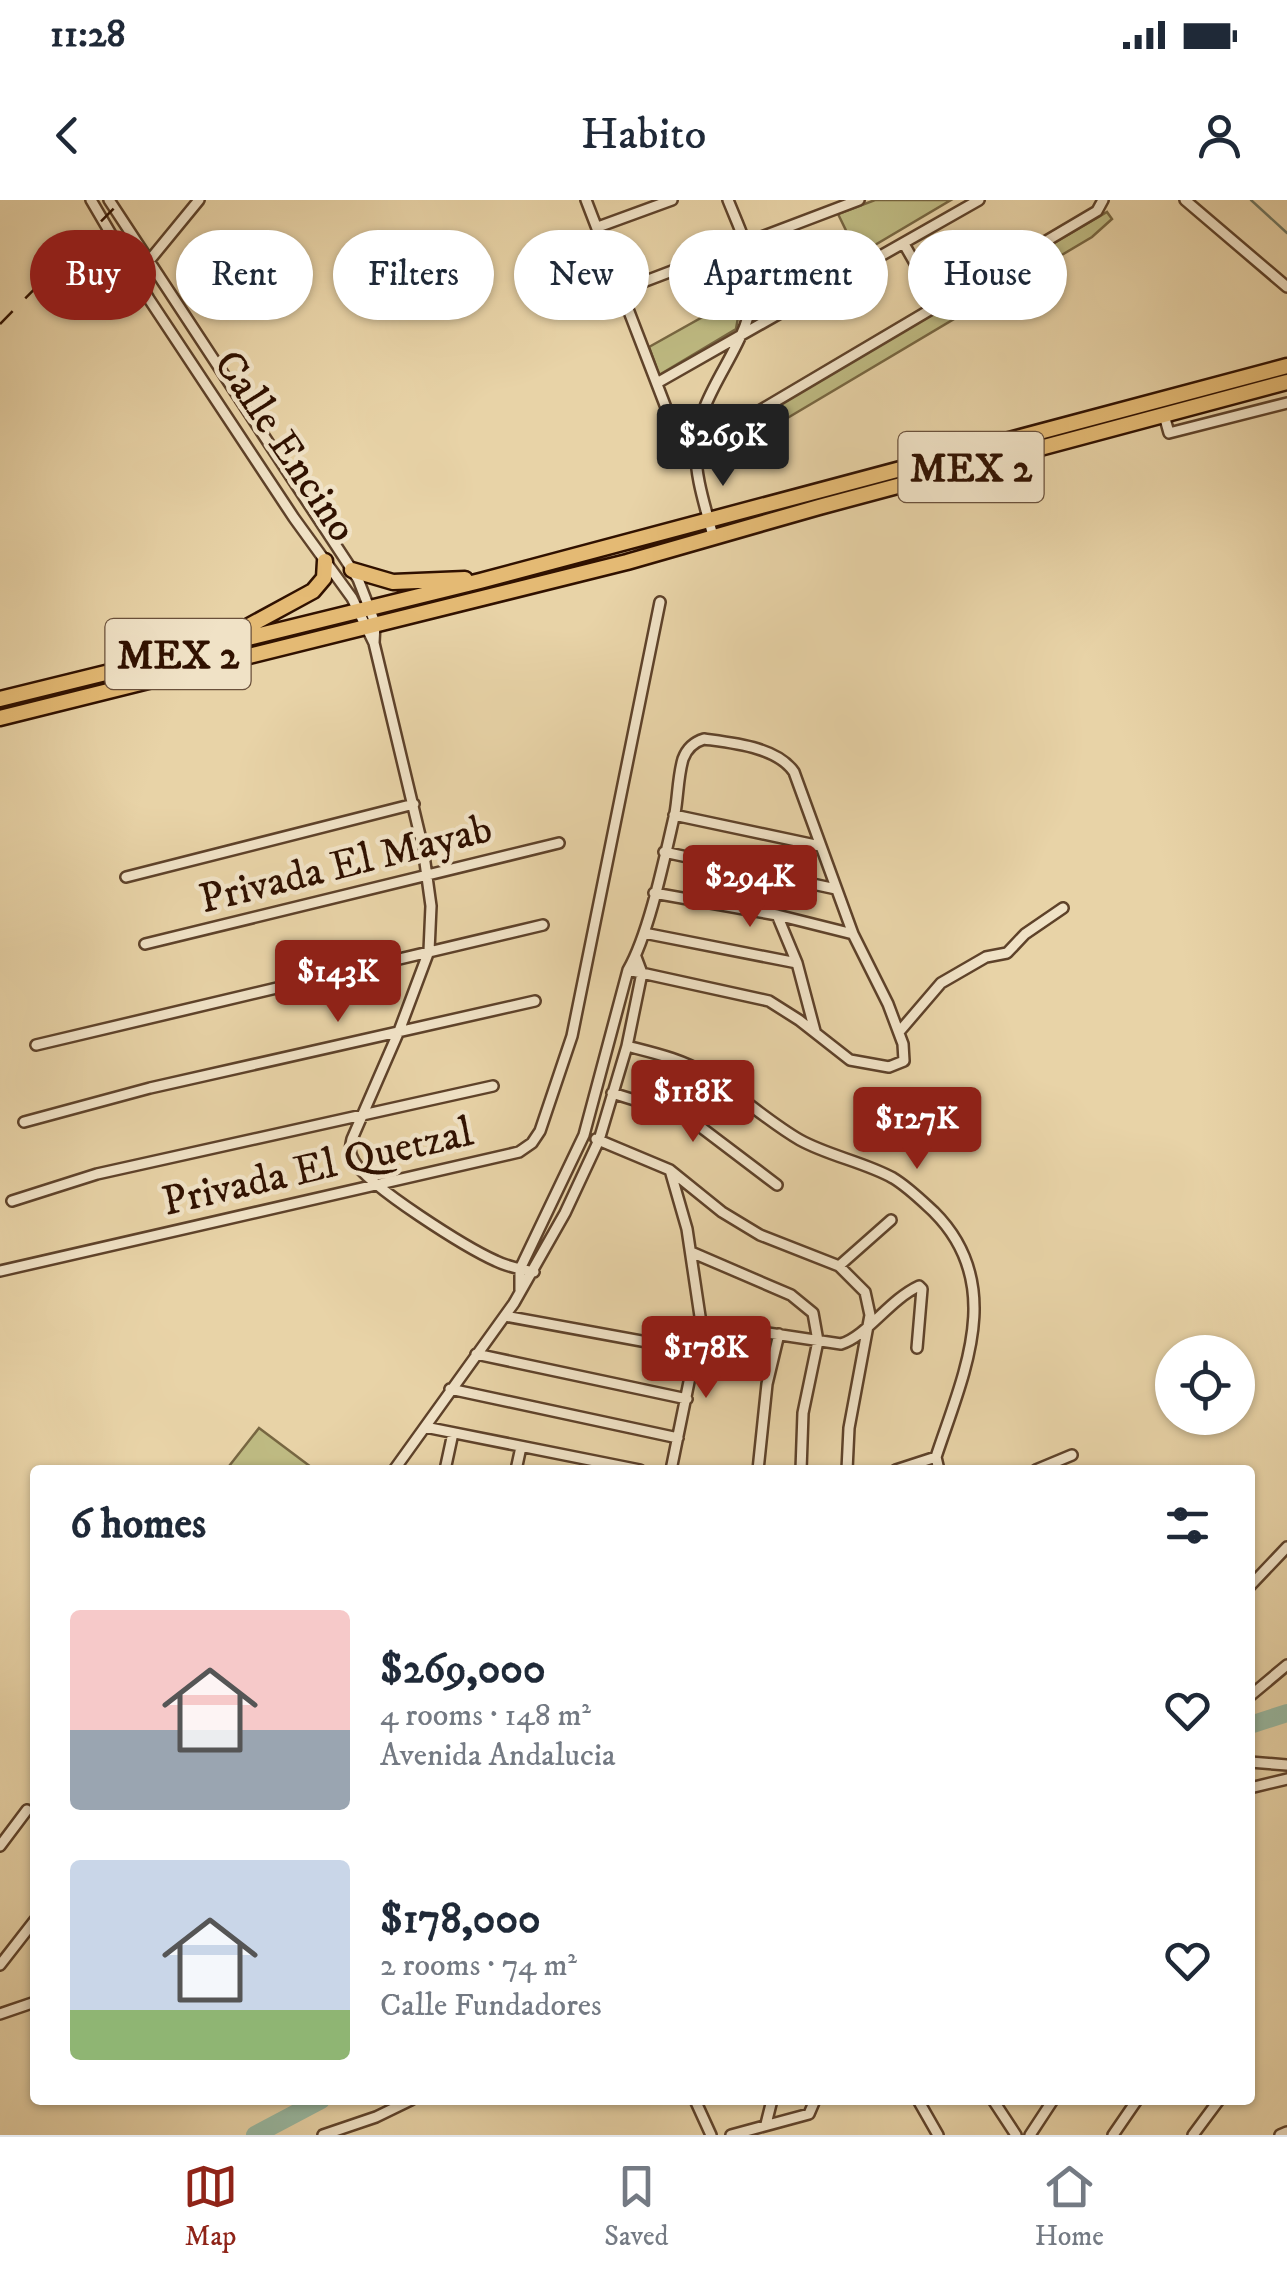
<!DOCTYPE html>
<html lang="en">
<head>
<meta charset="utf-8">
<style>
	body { margin:0; font-family:"IM FELL DW Pica",serif; background:#f2f2f3; color:#1f2937; height:100vh; display:flex; flex-direction:column; font-size:38px; white-space:nowrap }
	* { box-sizing:border-box; margin:0 }
	p { font-size:32px; color:#747a83 }
	.icon { flex:none; width:55px; height:55px; fill:none; stroke:currentColor; stroke-width:2; stroke-linecap:round; stroke-linejoin:round }
	.map { position:relative; flex:1; overflow:hidden }
	.side { position:absolute; left:30px; top:1265px; width:1225px; height:640px; display:flex; flex-direction:column; background:#fff; border-radius:10px; box-shadow:0 2px 8px #0004 }
	.side>* { flex:none }
	.top-card { position:absolute; left:30px; top:30px; width:1228px; height:90px; display:flex; gap:20px }
	.controls { position:absolute; left:1155px; top:1135px; display:grid; gap:20px }
	.controls a { display:grid; place-items:center; width:100px; height:100px; border-radius:50%; background:#fff; box-shadow:0 2px 8px #0004; font-size:50px }
	.price { position:absolute; translate:-50% -85px; padding:0 22px; border-radius:10px; background:#8f2418; color:#fff; font-size:32px; line-height:65px; filter:drop-shadow(0 2px 5px #0008) }
	.price::after { content:''; position:absolute; left:50%; top:60px; width:30px; height:22px; margin-left:-15px; background:inherit; clip-path:polygon(0 0,100% 0,50% 100%) }
	.price.current { background:#222; color:#fff }
	ul { padding:0; list-style:none }
	li { display:flex; align-items:center; gap:30px; height:250px; padding:0 40px }
	li span { display:grid; place-items:center; flex:none; width:280px; height:200px; border-radius:10px; color:#555 }
	li>.icon { margin-inline-start:auto }
	span .icon { width:120px; height:120px; fill:#fffc; stroke-width:1 }
	li b { font-size:42px }
	h2 { display:flex; justify-content:space-between; align-items:center; height:120px; padding:0 40px; font-size:42px }
	.chip { padding:0 35px; border-radius:45px; background:#fff; box-shadow:0 2px 8px #0004; font-size:35px; line-height:90px }
	.chip.current { background:#8f2418; color:#fff }
	.status { display:flex; justify-content:space-between; align-items:center; height:70px; padding:0 50px; background:#fff; direction:ltr }
	.status svg { height:28px; fill:currentColor }
	header { display:flex; justify-content:space-between; align-items:center; height:130px; padding:0 40px; background:#fff; font-size:45px; font-weight:600 }
	.menu { display:flex; justify-content:space-around; align-items:center; height:140px; border-top:2px solid #e0e1e3; background:#fff; font-size:28px; color:#747a83 }
	.menu a { display:grid; justify-items:center; gap:5px }
	.menu .current { color:#8f2418 }
	.map>svg:first-child { display:block }
	.green { fill:#beba82; stroke:#776641; stroke-width:2.5 }
	.lines { fill:none; stroke-linecap:round; stroke-linejoin:round }
	.stream { stroke:#6e7661; stroke-width:2.5 }
	.river { stroke:#98b9a2; stroke-width:18 }
	.minor-casing { stroke:#5e422a; stroke-width:14 }
	.highway-casing { stroke:#301100; stroke-width:19 }
	.minor { stroke:#f0e2c6; stroke-width:9 }
	.highway { stroke:#e4ba74; stroke-width:14 }
	.rail { stroke:#301100; stroke-width:2.5; stroke-dasharray:18 18; stroke-linecap:butt }
	.labels { text-anchor:middle; stroke-width:9; stroke-linejoin:round; paint-order:stroke }
	.shield { fill:#f0e2c6; stroke:#6a503b; stroke-width:2.5 }
	.shield-label { font-size:40px; font-weight:bold; fill:#301100 }
	.street-label { font-size:42px; fill:#301100; stroke:#f0e2c6 }
</style>
</head>
<body>
<div class="status"><b>11:28</b><svg viewBox="0 0 49 12"><path d="M0 12V9h3v3zM5 12V6h3v6zM10 12V3h3v9zM15 12V0h3v12zM26 1h20v11H26zM47 4h2v5h-2z"/></svg></div>
<header><svg class="icon" aria-label="back" viewBox="0 0 24 24"><path d="M15 5l-7 7 7 7"/></svg>Habito<svg class="icon" aria-label="person" viewBox="0 0 24 24"><circle cx="12" cy="8" r="4"/><path d="M4 21q1-7 8-7t8 7"/></svg></header>
<div class="map">
<svg width="1287" height="1935" viewBox="0 0 1287 1935">
	<rect width="100%" height="100%" fill="#e8d3a7"/>
	<filter id="stains"><feTurbulence type="fractalNoise" baseFrequency=".002" numOctaves="4"/><feColorMatrix values="0 0 0 0 .2 0 0 0 0 .09 0 0 0 0 .02 0 0 0 .5 -.17"/></filter>
	<radialGradient id="worn" r=".72"><stop offset=".6" stop-color="#630" stop-opacity="0"/><stop offset="1" stop-color="#630" stop-opacity=".3"/></radialGradient>
	<path class="green" d="M 875,0 L 951,0 L 858,55 L 838,14 Z
		M 1107,12 L 1112,19 L 1092,37 L 705,267 L 703,248 Z
		M 742,95 L 736,129 L 659,175 L 649,147 Z
		M 259,1228 L 315,1270 L 226,1270 Z"/>
	<g class="lines">
		<path class="stream" d="M 1251,0 L 1287,33"/>
		<path class="river" d="M 1250,1525 L 1287,1513
			M 255,1935 L 321,1900"/>
		<g class="minor-casing">
			<path id="minor" d="M 91,0 L 149,99 L 294,318 L 352,398 L 374,443 L 423,648 L 431,706 L 429,751 L 399,831 L 352,939 C 350,948 349,953 354,961 C 369,987 467,1048 496,1061 C 508,1067 521,1069 534,1072
				M 109,0 L 358,379 L 375,423 L 374,443
				M 586,0 L 675,231 L 687,252 L 695,249
				M 1185,0 L 1287,87
				M 598,27 L 672,0
				M 904,44 L 939,105
				M 135,78 L 199,0
				M 622,90 L 859,0
				M 657,183 L 979,0
				M 1164,215 L 1169,233 L 1287,203
				M 695,249 L 1097,11 L 1103,0
				M 713,336 C 706,309 694,274 696,246 C 699,184 756,143 753,80 C 752,53 738,25 728,0
				M 674,615 L 820,646
				M 664,652 L 836,689
				M 126,677 L 414,604
				M 654,693 L 777,715 L 853,734
				M 777,715 L 797,763 L 815,831
				M 644,733 L 797,763
				M 145,744 L 559,643
				M 899,832 L 941,783 L 986,757 L 1007,753 L 1025,734 L 1063,708
				M 36,845 L 543,725
				M 627,846 C 654,853 682,859 706,874 C 739,894 767,921 800,940 C 829,956 864,962 893,978 C 908,987 921,1000 934,1012 C 1007,1085 963,1175 936,1257 L 939,1270
				M 612,893 L 686,916 L 777,985
				M 24,922 L 150,888 L 535,801
				M 596,939 L 670,970 L 722,1012 L 760,1035 L 839,1066 L 865,1092 L 870,1115 L 849,1228 L 847,1270
				M 670,970 L 687,1029 L 701,1123 L 671,1270
				M 12,1001 L 97,974 L 493,886
				M 691,1052 L 791,1095 L 813,1113 L 818,1141 L 803,1213 L 801,1270
				M 839,1066 L 891,1020
				M 0,1071 L 519,952 L 532,943 L 540,931 L 572,836 L 660,402
				M 520,1090 L 520,1069 L 584,935 L 628,770 C 649,734 665,656 675,613 C 678,596 678,576 683,559 C 687,548 694,542 704,539 C 733,543 777,547 794,572 L 853,734 L 888,804 L 903,844 L 904,861 L 889,867 L 850,860 L 799,820 L 769,801 L 628,770
				M 505,1116 L 696,1151
				M 701,1123 L 841,1144 C 867,1136 889,1100 919,1086 L 922,1089 L 917,1148
				M 476,1154 L 687,1199
				M 450,1189 L 678,1238
				M 425,1227 L 640,1270
				M 394,1270 L 514,1103 L 565,1013 L 599,940 L 627,846 L 642,773 L 636,757
				M 445,1270 L 453,1233
				M 516,1270 L 521,1247
				M 758,1270 L 767,1184 L 779,1134
				M 896,1270 L 936,1257
				M 1036,1270 L 1072,1255
				M 1250,1386 L 1287,1347
				M 1250,1496 L 1287,1465
				M 1250,1562 L 1287,1565
				M 1250,1588 L 1287,1579
				M 0,1646 L 27,1610
				M 0,1765 L 35,1720
				M 0,1814 L 35,1802
				M 695,1900 L 711,1935
				M 918,1900 L 938,1935
				M 993,1900 L 1016,1935
				M 766,1924 L 772,1900
				M 323,1935 L 376,1917 L 411,1900
				M 731,1935 L 809,1914 L 815,1900
				M 1030,1935 L 1053,1900
				M 1113,1935 L 1137,1900
				M 1193,1935 L 1219,1900
				M 1280,1935 L 1287,1932"/>
		</g>
		<g class="highway-casing">
			<path id="highway" d="M 352,370 L 393,382 L 465,379
				M 234,434 L 313,391 L 324,378 L 325,361
				M 0,499 L 480,381 L 1287,166
				M 0,518 L 627,362 L 819,307 L 1287,182"/>
		</g>
		<use href="#minor" class="minor"/>
		<use href="#highway" class="highway"/>
		<path class="rail" d="M 0,124 L 122,0"/>
	</g>
	<g class="labels">
		<g class="shield">
			<rect x="898.5" y="232" width="145" height="70" rx="8"/>
			<rect x="105.5" y="419" width="145" height="70" rx="8"/>
		</g>
		<g class="shield-label">
			<text x="971" y="281">MEX 2</text>
			<text x="178" y="468">MEX 2</text>
		</g>
		<g class="street-label">
			<text transform="translate(287 245) rotate(56)" y="15">Calle Encino</text>
			<text transform="translate(345 662) rotate(-14)" y="15">Privada El Mayab</text>
			<text transform="translate(317 965) rotate(-13)" y="15">Privada El Quetzal</text>
		</g>
	</g>
	<rect width="100%" height="100%" filter="url(#stains)"/>
	<rect width="100%" height="100%" fill="url(#worn)"/>
</svg>
<div class="controls">
<a><svg class="icon" aria-label="locate" viewBox="0 0 24 24"><circle cx="12" cy="12" r="6"/><path d="M12 2v4M12 18v4M2 12h4M18 12h4"/></svg></a>
</div>
<b class="price current" style="left:723px;top:289px">$269K</b>
<b class="price" style="left:750px;top:730px">$294K</b>
<b class="price" style="left:338px;top:825px">$143K</b>
<b class="price" style="left:693px;top:945px">$118K</b>
<b class="price" style="left:917px;top:972px">$127K</b>
<b class="price" style="left:706px;top:1201px">$178K</b>
<div class="top-card">
<a class="chip current">Buy</a>
<a class="chip">Rent</a>
<a class="chip">Filters</a>
<a class="chip">New</a>
<a class="chip">Apartment</a>
<a class="chip">House</a>
</div>
<section class="side">
<h2>6 homes<svg class="icon" aria-label="filters" viewBox="0 0 24 24"><path d="M4 7h16M4 17h16"/><circle cx="9" cy="7" r="2"/><circle cx="15" cy="17" r="2"/></svg></h2>
<ul>
<li><span style="background:linear-gradient(#f6c9c9 60%,#9aa5b1 0)"><svg class="icon" aria-label="home" viewBox="0 0 24 24"><path d="M3 11l9-7 9 7M6 9v11h12V9"/></svg></span><div><b>$269,000</b><p>4 rooms · 148 m²</p><p>Avenida Andalucia</p></div><svg class="icon" aria-label="heart" viewBox="0 0 24 24"><path d="M12 20l-8-8c-3-5 5-10 8-4 3-6 11-1 8 4z"/></svg></li>
<li><span style="background:linear-gradient(#c9d6e8 75%,#8fb573 0)"><svg class="icon" aria-label="home" viewBox="0 0 24 24"><path d="M3 11l9-7 9 7M6 9v11h12V9"/></svg></span><div><b>$178,000</b><p>2 rooms · 74 m²</p><p>Calle Fundadores</p></div><svg class="icon" aria-label="heart" viewBox="0 0 24 24"><path d="M12 20l-8-8c-3-5 5-10 8-4 3-6 11-1 8 4z"/></svg></li>
</ul>
</section>
</div>
<nav class="menu">
<a class="current"><svg class="icon" aria-label="map" viewBox="0 0 24 24"><path d="M3 6l6-2 6 2 6-2v14l-6 2-6-2-6 2zM9 4v14M15 6v14"/></svg>Map</a>
<a><svg class="icon" aria-label="saved" viewBox="0 0 24 24"><path d="M7 4h10v16l-5-4-5 4z"/></svg>Saved</a>
<a><svg class="icon" aria-label="home" viewBox="0 0 24 24"><path d="M3 11l9-7 9 7M6 9v11h12V9"/></svg>Home</a>
</nav>
</body>
</html>
